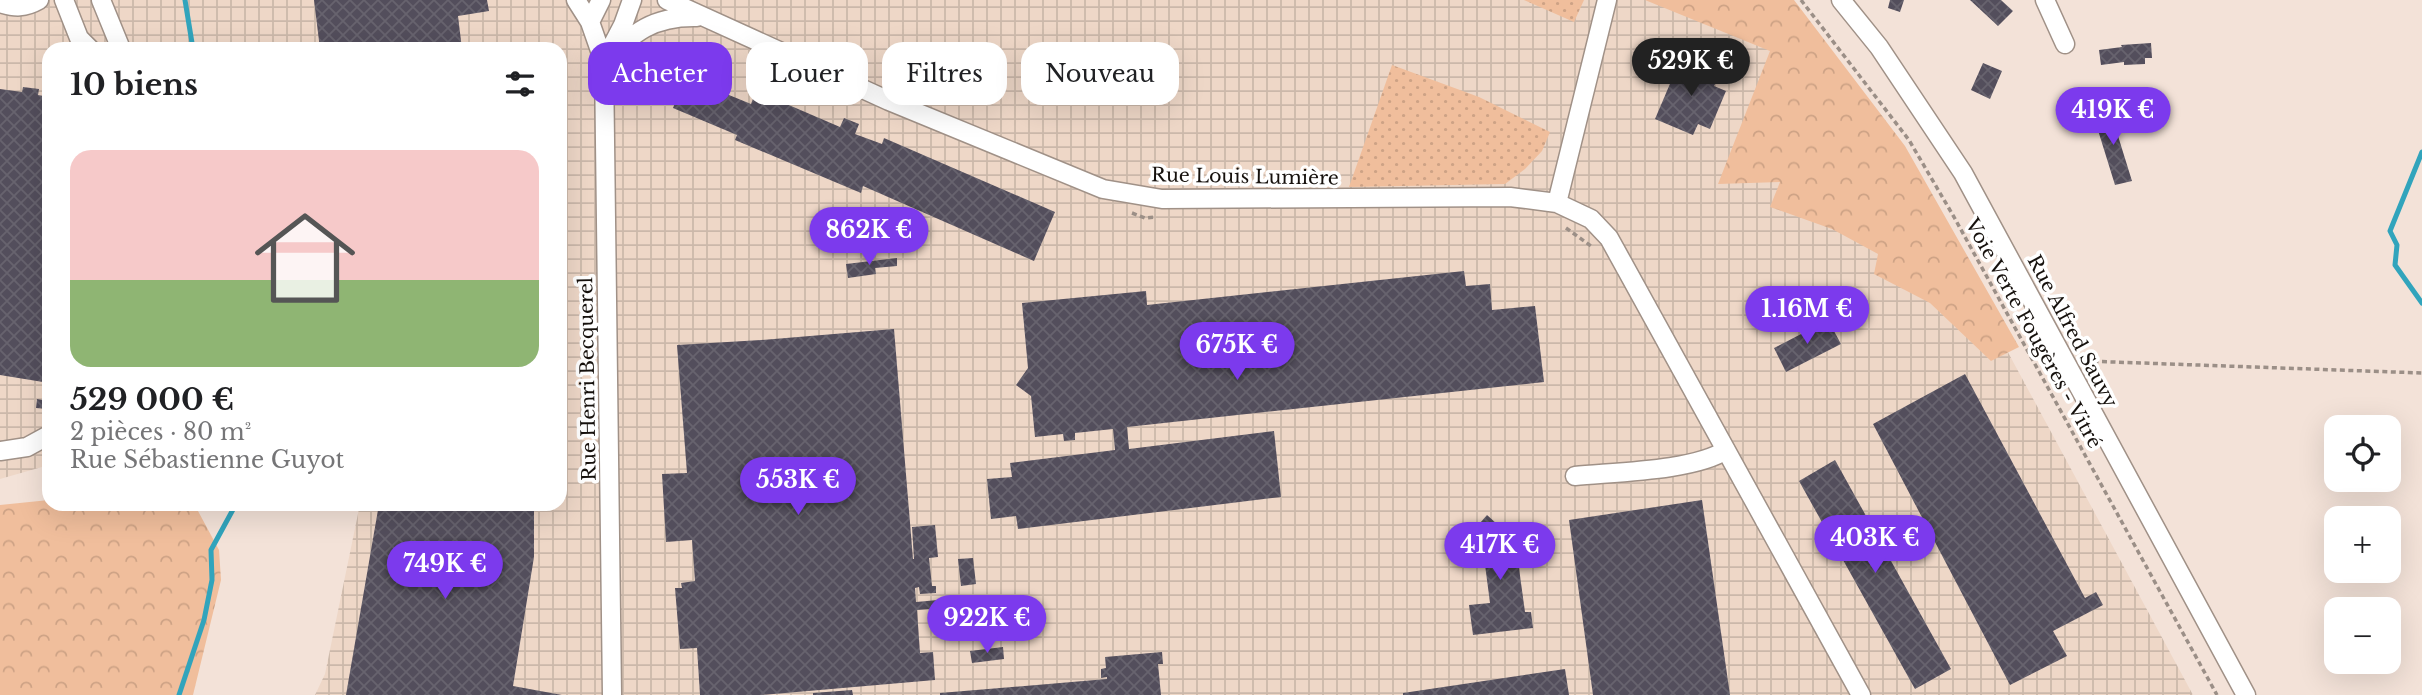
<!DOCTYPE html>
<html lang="fr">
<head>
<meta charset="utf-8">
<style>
	body { margin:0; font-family:"Libre Baskerville",serif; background:#f2f2f2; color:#202124; height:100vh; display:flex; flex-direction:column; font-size:26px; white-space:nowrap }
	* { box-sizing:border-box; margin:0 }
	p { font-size:23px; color:#757577 }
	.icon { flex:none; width:38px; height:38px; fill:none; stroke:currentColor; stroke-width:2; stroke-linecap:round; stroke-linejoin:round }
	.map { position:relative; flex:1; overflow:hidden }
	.details { position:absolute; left:42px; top:42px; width:525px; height:469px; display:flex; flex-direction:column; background:#fff; border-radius:21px; box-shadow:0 7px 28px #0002 }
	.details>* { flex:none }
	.hud { position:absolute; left:588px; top:42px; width:665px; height:63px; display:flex; gap:14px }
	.buttons { position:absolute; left:2324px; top:415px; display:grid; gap:14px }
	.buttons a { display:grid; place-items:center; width:77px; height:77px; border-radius:14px; background:#fff; box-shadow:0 7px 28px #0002; font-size:35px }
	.price { position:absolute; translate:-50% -60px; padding:0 16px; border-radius:24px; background:#7c3aed; color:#fff; font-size:23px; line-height:46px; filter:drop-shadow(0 2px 4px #0008) }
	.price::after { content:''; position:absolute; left:50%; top:42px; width:21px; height:16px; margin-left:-10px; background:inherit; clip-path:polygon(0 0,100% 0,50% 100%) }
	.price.selected { background:#222; color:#fff }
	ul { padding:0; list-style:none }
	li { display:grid; align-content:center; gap:14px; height:371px; padding:0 28px }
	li+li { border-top:2px solid #e0e0e0 }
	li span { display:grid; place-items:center; height:217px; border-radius:21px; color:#555 }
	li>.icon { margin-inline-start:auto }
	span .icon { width:126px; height:126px; fill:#fffc; stroke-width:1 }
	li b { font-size:30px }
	h2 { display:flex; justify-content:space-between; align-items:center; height:84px; padding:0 28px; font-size:30px }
	.chip { padding:0 24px; border-radius:21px; background:#fff; box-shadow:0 7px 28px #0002; font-size:24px; line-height:63px }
	.chip.selected { background:#7c3aed; color:#fff }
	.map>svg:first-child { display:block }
	.industrial { fill:url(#industrial-grid) }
	.grass { fill:url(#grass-dots) }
	.forest { fill:url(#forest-crowns) }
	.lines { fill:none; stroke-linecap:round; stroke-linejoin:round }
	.stream { stroke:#31a4bc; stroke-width:5 }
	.building { fill:url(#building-cross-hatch) }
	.minor-casing { stroke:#a09187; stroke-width:21 }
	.path { stroke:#9b8f87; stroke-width:3.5; stroke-dasharray:5 3.5; stroke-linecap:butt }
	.minor { stroke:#fff; stroke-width:18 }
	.labels { text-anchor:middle; stroke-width:7; stroke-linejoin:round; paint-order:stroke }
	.street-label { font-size:19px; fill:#16110d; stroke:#fff }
</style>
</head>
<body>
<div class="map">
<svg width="2422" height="695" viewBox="0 0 2422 695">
	<defs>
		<pattern id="industrial-grid" width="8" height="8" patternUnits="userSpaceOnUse" patternTransform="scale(1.75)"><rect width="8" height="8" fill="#eed7c7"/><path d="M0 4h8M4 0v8" fill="none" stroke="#cbb8aa"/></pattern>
		<pattern id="grass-dots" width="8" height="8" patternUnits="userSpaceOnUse" patternTransform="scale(1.75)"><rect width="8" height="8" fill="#f0be9c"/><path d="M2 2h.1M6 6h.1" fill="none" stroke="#cda285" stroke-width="1.8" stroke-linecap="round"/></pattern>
		<pattern id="forest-crowns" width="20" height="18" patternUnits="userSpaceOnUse" patternTransform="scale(1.75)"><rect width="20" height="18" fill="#f0be9c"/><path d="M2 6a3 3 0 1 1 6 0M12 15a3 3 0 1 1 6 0" fill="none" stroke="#cda285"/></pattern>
		<pattern id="building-cross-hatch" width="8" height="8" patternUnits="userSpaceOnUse" patternTransform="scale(1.75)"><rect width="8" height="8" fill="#534e5c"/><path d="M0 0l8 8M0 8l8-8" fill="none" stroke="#67636e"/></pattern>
	</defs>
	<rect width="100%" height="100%" fill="#f3e2d8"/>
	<path class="industrial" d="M 0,0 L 1784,0 L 1901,154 L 2193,695 L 315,695 L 325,674 L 360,504 L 560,504 L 560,49 L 49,49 L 49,465 L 0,479 Z"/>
	<path class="grass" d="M 1524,0 L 1584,0 L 1574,22 Z
		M 1392,65 L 1479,97 L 1550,132 L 1542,151 L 1525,169 L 1505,184 L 1349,187 Z"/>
	<path class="forest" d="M 1645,0 L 1794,0 L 1905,146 L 2019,347 L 1991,361 L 1930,303 L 1874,274 L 1878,254 L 1832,229 L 1770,207 L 1780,182 L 1718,184 L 1770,51 Z
		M 49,500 L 49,504 L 199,504 L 198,511 L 219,550 L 221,580 L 193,695 L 0,695 L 0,505 Z"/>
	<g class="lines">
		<path class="stream" d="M 185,0 L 193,49
			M 2422,152 L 2390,231 L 2397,245 L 2395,265 L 2422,303
			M 179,695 L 204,620 L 212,580 L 211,550 L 236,504"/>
	</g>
	<path class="building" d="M 314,0 L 487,0 L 489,11 L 458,16 L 462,49 L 320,49 Z
		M 1890,0 L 1904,0 L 1900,12 L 1888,8 Z
		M 1970,0 L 2001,0 L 2013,11 L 1998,26 Z
		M 2151,43 L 2152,58 L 2145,58 L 2145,64 L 2124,65 L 2124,62 L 2101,65 L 2099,50 L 2122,47 L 2121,45 Z
		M 1681,58 L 1720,74 L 1714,86 L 1726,91 L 1710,129 L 1698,124 L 1693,135 L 1655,119 Z
		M 1983,63 L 2002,71 L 1990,99 L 1971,90 Z
		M 685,77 L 751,104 L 756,91 L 840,127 L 844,118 L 859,124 L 855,134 L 882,144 L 884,138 L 1055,212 L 1034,261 L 863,186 L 861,193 L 735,140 L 737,135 L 673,108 Z
		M 23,87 L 39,89 L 38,95 L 49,97 L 49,383 L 0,375 L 0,89 L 22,92 Z
		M 2112,107 L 2116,122 L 2114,123 L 2132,181 L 2115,185 L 2097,127 L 2102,126 L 2098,111 Z
		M 897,258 L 897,266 L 875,268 L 876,274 L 848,278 L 846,264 Z
		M 1464,271 L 1466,286 L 1490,284 L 1492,310 L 1535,306 L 1544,382 L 1127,427 L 1129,449 L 1274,431 L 1281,497 L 1018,529 L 1016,516 L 991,519 L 987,479 L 1012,477 L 1010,463 L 1115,450 L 1113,429 L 1075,433 L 1075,440 L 1064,441 L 1063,434 L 1035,437 L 1031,396 L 1016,385 L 1028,368 L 1022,303 L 1146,291 L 1147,305 Z
		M 1828,320 L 1841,344 L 1786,372 L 1774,348 Z
		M 894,329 L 913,559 L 914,559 L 912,527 L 935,525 L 938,557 L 929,558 L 932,586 L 936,586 L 936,593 L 920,594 L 919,587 L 915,588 L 916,602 L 938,600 L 939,608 L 917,610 L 920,653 L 933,652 L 935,680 L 761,695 L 700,695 L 697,648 L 680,649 L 675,588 L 682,588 L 681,583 L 695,581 L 692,540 L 666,542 L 662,474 L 687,473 L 677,345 L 761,340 Z
		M 1965,374 L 2085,598 L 2096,592 L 2103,605 L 2053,631 L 2067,656 L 2010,685 L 1873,424 Z
		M 37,399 L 48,401 L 47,409 L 36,408 Z
		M 1835,460 L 1951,669 L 1915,689 L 1799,481 Z
		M 1702,500 L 1730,695 L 1593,695 L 1569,520 Z
		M 379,504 L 526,504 L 534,507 L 534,557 L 513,686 L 562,695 L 346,695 Z
		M 1487,515 L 1497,524 L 1495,526 L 1513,539 L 1515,537 L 1526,545 L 1528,559 L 1518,561 L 1525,612 L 1531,612 L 1533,628 L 1473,635 L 1469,605 L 1490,603 L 1484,557 L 1468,544 L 1475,534 L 1472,532 Z
		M 973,558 L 976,584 L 961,586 L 958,559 Z
		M 1003,647 L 1004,659 L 972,663 L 970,651 Z
		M 1162,652 L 1163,664 L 1158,664 L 1161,695 L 940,695 L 940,693 L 1107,679 L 1107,677 L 1101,678 L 1101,669 L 1106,668 L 1105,657 Z
		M 1565,669 L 1569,695 L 1403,695 L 1403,693 Z
		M 852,690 L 853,695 L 813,695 L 813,693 Z"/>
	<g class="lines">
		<g class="minor-casing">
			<path id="minor" d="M 64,0 L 79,38 L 90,49
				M 101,0 L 121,49
				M 576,0 L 590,22 L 604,62 L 612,695
				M 667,0 L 889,101 L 1103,189 L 1162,199 L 1510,197 L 1557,203 L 1591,219 L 1609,238 L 1861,695
				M 1841,0 L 1879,47 L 1963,173 L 2246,695
				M 2045,0 L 2065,44
				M 0,3 C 15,8 25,8 39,0
				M 590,22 L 601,0
				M 612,46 L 623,25 L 632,0
				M 604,62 C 634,32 653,16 697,17
				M 1557,203 L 1607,0
				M 0,451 L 27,447 L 49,435
				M 1575,476 C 1615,472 1694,471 1726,450"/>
		</g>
		<path class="path" d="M 1801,0 L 1909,140 L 1954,217 L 2217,695
			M 1132,213 L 1145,218 L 1155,217
			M 1566,228 L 1591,246
			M 2085,361 L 2422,373"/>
		<use href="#minor" class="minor"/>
	</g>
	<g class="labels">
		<g class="street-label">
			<text transform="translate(1245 176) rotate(1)" y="7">Rue Louis Lumière</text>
			<text transform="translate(2073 331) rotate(62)" y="7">Rue Alfred Sauvy</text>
			<text transform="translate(2034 333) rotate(61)" y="7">Voie Verte Fougères - Vitré</text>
			<text transform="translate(587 379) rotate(-91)" y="7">Rue Henri Becquerel</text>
		</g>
	</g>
</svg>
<div class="buttons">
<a><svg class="icon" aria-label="locate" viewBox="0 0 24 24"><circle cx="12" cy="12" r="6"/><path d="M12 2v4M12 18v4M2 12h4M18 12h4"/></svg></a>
<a>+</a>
<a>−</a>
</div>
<b class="price selected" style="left:1691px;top:98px">529K €</b>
<b class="price" style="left:2113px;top:147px">419K €</b>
<b class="price" style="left:869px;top:267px">862K €</b>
<b class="price" style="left:1807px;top:346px">1.16M €</b>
<b class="price" style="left:1237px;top:382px">675K €</b>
<b class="price" style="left:798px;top:517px">553K €</b>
<b class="price" style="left:1875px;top:575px">403K €</b>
<b class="price" style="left:1500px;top:582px">417K €</b>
<b class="price" style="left:445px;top:601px">749K €</b>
<b class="price" style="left:987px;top:655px">922K €</b>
<div class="hud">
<a class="chip selected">Acheter</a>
<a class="chip">Louer</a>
<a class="chip">Filtres</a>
<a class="chip">Nouveau</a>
</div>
<section class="details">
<h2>10 biens<svg class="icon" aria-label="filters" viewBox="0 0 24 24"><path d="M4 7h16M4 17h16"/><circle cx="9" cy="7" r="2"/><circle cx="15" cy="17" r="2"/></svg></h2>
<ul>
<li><span style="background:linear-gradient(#f6c9c9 60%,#8fb573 0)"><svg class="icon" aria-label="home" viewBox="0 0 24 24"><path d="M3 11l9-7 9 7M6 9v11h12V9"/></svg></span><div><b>529 000 €</b><p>2 pièces · 80 m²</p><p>Rue Sébastienne Guyot</p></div></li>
</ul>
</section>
</div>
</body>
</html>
